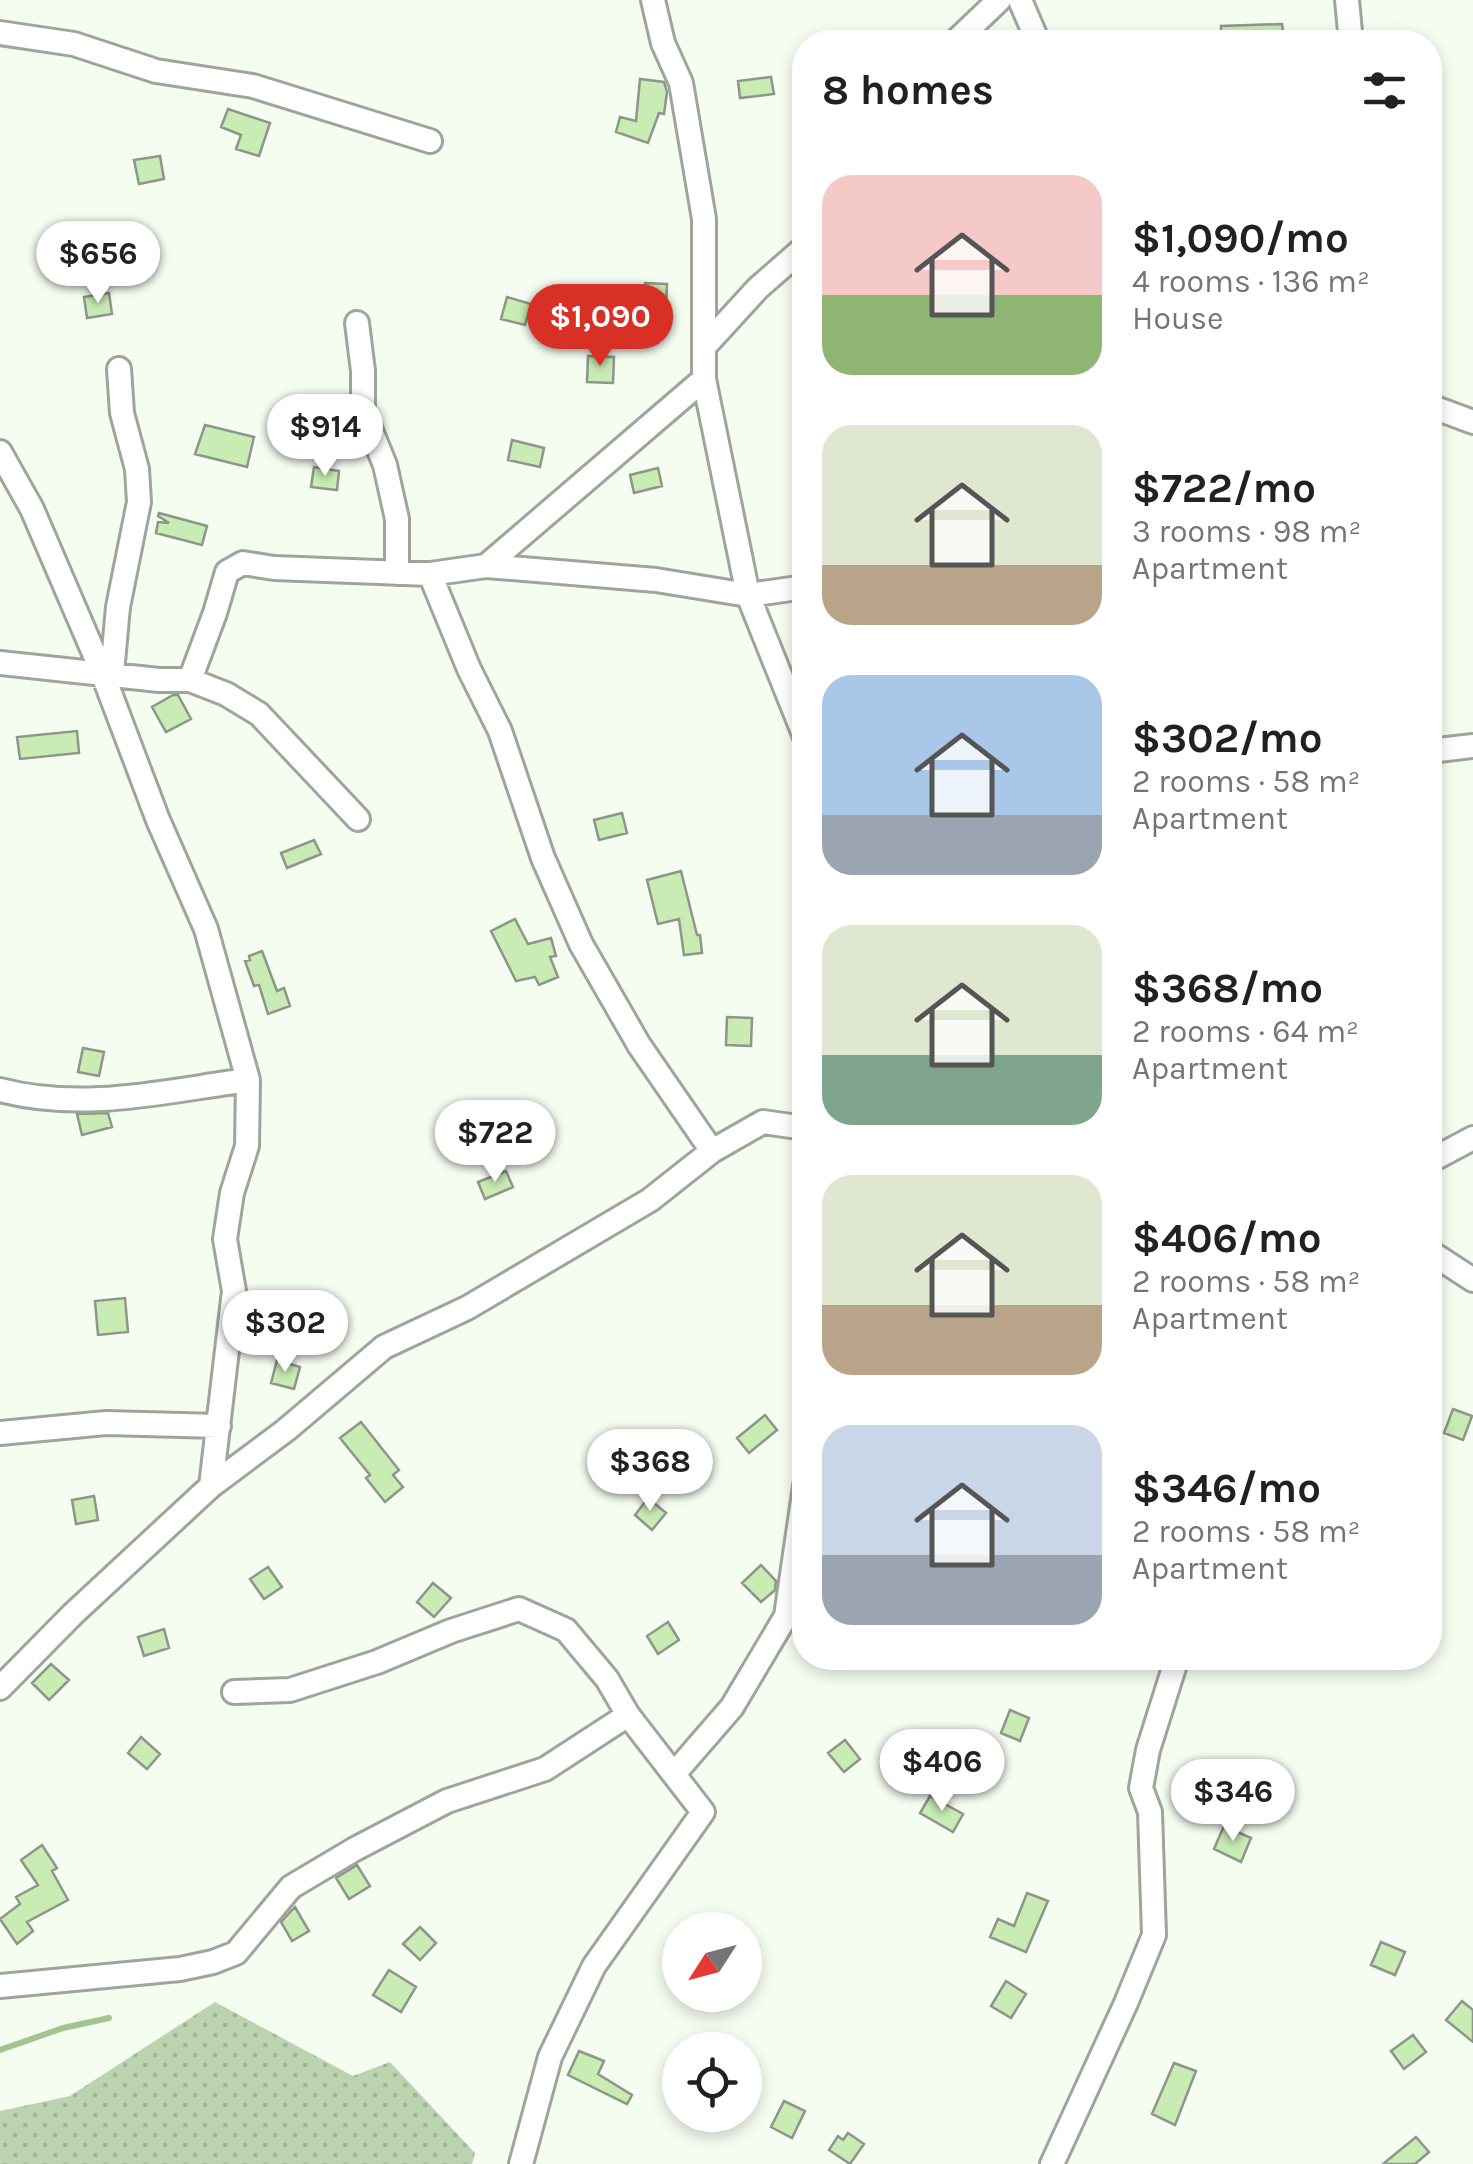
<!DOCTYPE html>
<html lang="en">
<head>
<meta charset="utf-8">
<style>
	body { margin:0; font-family:Karla,sans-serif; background:#f2f2f2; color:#202124; height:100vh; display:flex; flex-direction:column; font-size:38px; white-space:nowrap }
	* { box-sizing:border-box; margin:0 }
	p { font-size:32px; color:#757577 }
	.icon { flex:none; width:55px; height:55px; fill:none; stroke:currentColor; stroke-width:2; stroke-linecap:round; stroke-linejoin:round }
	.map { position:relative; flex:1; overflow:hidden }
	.drawer { position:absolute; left:792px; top:30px; width:650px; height:1640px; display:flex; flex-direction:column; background:#fff; border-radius:40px; box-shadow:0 5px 15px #0003 }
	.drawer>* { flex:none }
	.needle { width:65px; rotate:234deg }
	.controls { position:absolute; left:662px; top:1912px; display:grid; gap:20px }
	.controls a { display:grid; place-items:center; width:100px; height:100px; border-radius:50%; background:#fff; box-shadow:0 5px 15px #0003; font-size:50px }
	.price { position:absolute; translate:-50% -85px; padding:0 22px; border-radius:35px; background:#fff; color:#222; font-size:32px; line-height:65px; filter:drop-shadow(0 2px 5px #0008) }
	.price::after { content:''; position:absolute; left:50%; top:60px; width:30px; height:22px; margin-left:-15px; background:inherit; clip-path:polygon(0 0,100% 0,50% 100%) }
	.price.selected { background:#d93025; color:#fff }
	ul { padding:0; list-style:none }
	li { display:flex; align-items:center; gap:30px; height:250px; padding:0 30px }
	li span { display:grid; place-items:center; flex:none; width:280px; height:200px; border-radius:30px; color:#555 }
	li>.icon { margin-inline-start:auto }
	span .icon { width:120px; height:120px; fill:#fffc; stroke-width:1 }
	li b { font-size:42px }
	h2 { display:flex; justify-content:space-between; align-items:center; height:120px; padding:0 30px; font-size:42px }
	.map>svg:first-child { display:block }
	.green { fill:url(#green-dots) }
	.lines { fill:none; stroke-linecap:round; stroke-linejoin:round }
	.stream { stroke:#a2c48e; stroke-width:6 }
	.building { fill:#c8ecb4; stroke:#8e958b; stroke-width:2.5 }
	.street-casing { stroke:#9ea59a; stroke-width:28 }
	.street { stroke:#fff; stroke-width:22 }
</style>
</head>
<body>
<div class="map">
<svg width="1473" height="2164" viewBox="0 0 1473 2164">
	<defs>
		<pattern id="green-dots" width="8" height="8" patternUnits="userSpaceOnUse" patternTransform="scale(2.5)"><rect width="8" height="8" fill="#bcd3b0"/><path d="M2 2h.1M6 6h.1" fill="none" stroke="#a1b496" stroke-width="1.8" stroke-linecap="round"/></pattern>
	</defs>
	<rect width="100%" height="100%" fill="#f5fdf1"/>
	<path class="green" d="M 215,2002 L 353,2076 L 390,2062 L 475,2153 L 472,2164 L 0,2164 L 0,2111 L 70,2096 Z"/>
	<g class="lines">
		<path class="stream" d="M 0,2050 L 63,2028 L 109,2018"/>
	</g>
	<path class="building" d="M 1282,24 L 1284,40 L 1221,41 L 1221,26 Z
		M 771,77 L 774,94 L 740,98 L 738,81 Z
		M 640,79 L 664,82 L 667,92 L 664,114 L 659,113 L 648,143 L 616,132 L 620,117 L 636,121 Z
		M 228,109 L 270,123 L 259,156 L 236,149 L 241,135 L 221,127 Z
		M 160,156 L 164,179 L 139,184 L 134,160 Z
		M 645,283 L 667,284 L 666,308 L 644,306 Z
		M 109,293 L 112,314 L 87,318 L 84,297 Z
		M 507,297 L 531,304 L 525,325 L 501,319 Z
		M 585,302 L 612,302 L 612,321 L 585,321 Z
		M 588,356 L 614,357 L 613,383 L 587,382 Z
		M 205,425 L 254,437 L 247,467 L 195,454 Z
		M 512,440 L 544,448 L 540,467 L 508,460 Z
		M 314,467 L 339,471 L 337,490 L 311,487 Z
		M 658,468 L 662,486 L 634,493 L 630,475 Z
		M 159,513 L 207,526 L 202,545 L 156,533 L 158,522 L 169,523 L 158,516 Z
		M 173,695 L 178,695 L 191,719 L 166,732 L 152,707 Z
		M 77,731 L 79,753 L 20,759 L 17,737 Z
		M 622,813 L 627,833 L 599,840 L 594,820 Z
		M 314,840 L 321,854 L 287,868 L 281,853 Z
		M 681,871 L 697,935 L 700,935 L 702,953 L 684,955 L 679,919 L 658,924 L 647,880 Z
		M 515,919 L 528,944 L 551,938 L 556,956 L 550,957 L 558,977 L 539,985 L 535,977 L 516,981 L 491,931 Z
		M 262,951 L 277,991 L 284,988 L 290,1006 L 268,1014 L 259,985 L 254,986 L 245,961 L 250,960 L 249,956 Z
		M 727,1017 L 752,1018 L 751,1046 L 726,1045 Z
		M 83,1048 L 104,1052 L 99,1076 L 78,1072 Z
		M 108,1113 L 112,1127 L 82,1135 L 77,1114 Z
		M 506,1171 L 513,1187 L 485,1199 L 478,1182 Z
		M 125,1298 L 128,1332 L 98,1335 L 95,1301 Z
		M 277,1360 L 300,1367 L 294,1389 L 271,1383 Z
		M 1453,1409 L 1472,1416 L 1463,1440 L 1444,1433 Z
		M 765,1415 L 777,1430 L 749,1453 L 737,1438 Z
		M 361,1422 L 399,1470 L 393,1475 L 403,1487 L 385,1502 L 366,1478 L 370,1475 L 340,1438 Z
		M 94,1496 L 98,1520 L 76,1524 L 72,1500 Z
		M 648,1498 L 666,1513 L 652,1530 L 635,1515 Z
		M 761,1565 L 776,1581 L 775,1590 L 761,1602 L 742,1583 Z
		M 268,1567 L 282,1587 L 264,1599 L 250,1579 Z
		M 433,1583 L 451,1598 L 434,1617 L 417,1602 Z
		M 668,1622 L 679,1640 L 658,1654 L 647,1636 Z
		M 164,1629 L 169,1648 L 144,1656 L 138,1637 Z
		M 51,1664 L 69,1680 L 49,1700 L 32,1683 Z
		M 1010,1710 L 1029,1718 L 1020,1741 L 1001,1733 Z
		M 141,1737 L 160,1754 L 147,1769 L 128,1753 Z
		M 845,1740 L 860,1759 L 844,1772 L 828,1753 Z
		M 930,1796 L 963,1814 L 953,1832 L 920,1813 Z
		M 1224,1826 L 1251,1838 L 1241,1862 L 1214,1849 Z
		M 42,1845 L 57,1868 L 52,1871 L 68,1900 L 27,1922 L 33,1931 L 17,1944 L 0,1919 L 20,1904 L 16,1897 L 38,1885 L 21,1860 Z
		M 357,1865 L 370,1886 L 349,1899 L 336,1878 Z
		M 1027,1893 L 1048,1901 L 1026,1952 L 990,1937 L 998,1919 L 1014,1926 Z
		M 295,1907 L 309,1931 L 292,1941 L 281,1922 Z
		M 420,1927 L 436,1943 L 420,1960 L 403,1944 Z
		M 1381,1942 L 1405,1952 L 1395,1975 L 1371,1965 Z
		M 389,1970 L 416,1987 L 401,2012 L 373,1995 Z
		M 1006,1981 L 1026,1994 L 1011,2018 L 991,2006 Z
		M 1462,2001 L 1473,2010 L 1473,2042 L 1446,2020 Z
		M 1413,2035 L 1426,2052 L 1404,2069 L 1391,2051 Z
		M 579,2051 L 604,2061 L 598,2074 L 632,2095 L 627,2104 L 568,2075 Z
		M 1174,2063 L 1196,2071 L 1175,2125 L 1152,2114 Z
		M 784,2101 L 805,2111 L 792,2138 L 771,2127 Z
		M 848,2133 L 864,2144 L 850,2164 L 829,2150 L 838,2136 L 843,2140 Z
		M 1416,2137 L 1429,2152 L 1415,2164 L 1383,2164 Z"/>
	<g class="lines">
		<g class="street-casing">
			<path id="street" d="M 653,0 L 663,43 L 681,83 L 704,219 L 704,347
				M 1020,0 L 1038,42
				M 1347,0 L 1351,42
				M 0,33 L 74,44 L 156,71 L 253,86 L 430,141
				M 955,42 L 999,0
				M 805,247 L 758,288 L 704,347 L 704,379 L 748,595 L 805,737
				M 357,323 L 363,371 L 363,411 L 385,465 L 397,519 L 397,573
				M 1430,406 L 1473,422
				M 0,452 L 32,509 L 102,672 L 158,820 L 206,929 L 248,1080 L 247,1146 L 232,1193 L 225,1239 L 234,1291 L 211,1486
				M 486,566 L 704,379
				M 430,574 L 469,669 L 500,731 L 543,858 L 581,944 L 639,1045 L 712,1151
				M 0,663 L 159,680 L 190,680 L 215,613 L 227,572 L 243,563 L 274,568 L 430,574 L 486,566 L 656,580 L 748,595 L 805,587
				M 112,673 L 118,607 L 139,502 L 137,469 L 122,413 L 119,369
				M 190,680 L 226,694 L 259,714 L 358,819
				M 1430,751 L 1473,746
				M 0,1090 C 83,1112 165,1091 248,1080
				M 1430,1161 L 1473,1138
				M 1430,1252 L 1473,1280
				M 0,1433 L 106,1423 L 219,1426
				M 0,1688 L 73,1614 L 211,1486 L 286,1430 L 384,1347 L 467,1308 L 650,1200 L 712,1151 L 763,1122 L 805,1128
				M 234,1692 L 290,1690 L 377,1662 L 451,1631 L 519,1609 L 566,1630 L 607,1679 L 628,1715 L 703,1812 L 594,1966 L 550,2057 L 521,2164
				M 674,1774 L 732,1707 L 786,1616 L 805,1486
				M 0,1986 L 180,1969 L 213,1962 L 236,1953 L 291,1887 L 355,1849 L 447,1801 L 545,1769 L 628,1715
				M 1052,2164 L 1126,2003 L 1154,1935 L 1150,1812 L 1141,1788 L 1148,1750 L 1177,1658"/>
		</g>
		<use href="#street" class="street"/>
	</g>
</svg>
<div class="controls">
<a><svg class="needle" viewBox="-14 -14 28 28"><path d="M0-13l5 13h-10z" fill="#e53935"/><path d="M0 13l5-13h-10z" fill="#757577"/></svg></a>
<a><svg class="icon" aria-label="locate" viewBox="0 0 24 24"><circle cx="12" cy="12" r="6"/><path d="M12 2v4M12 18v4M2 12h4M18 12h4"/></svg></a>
</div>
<b class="price" style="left:98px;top:306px">$656</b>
<b class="price selected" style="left:600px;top:369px">$1,090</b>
<b class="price" style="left:325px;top:479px">$914</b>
<b class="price" style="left:495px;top:1185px">$722</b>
<b class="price" style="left:285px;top:1375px">$302</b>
<b class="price" style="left:650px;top:1514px">$368</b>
<b class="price" style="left:942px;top:1814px">$406</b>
<b class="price" style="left:1233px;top:1844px">$346</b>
<section class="drawer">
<h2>8 homes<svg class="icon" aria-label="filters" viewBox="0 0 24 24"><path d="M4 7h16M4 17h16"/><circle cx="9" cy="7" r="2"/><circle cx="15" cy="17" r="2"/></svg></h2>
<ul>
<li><span style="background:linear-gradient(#f6c9c9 60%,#8fb573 0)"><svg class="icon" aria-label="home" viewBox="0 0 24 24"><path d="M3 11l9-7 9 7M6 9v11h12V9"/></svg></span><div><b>$1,090/mo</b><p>4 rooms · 136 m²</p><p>House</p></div></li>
<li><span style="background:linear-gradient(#dfe7d0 70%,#b9a48a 0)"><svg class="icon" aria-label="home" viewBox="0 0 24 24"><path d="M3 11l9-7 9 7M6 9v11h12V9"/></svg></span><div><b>$722/mo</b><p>3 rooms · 98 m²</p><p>Apartment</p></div></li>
<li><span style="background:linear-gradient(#a9c7e8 70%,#9aa5b1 0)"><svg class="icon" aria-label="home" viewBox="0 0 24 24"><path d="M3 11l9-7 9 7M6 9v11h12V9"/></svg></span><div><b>$302/mo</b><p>2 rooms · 58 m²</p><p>Apartment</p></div></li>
<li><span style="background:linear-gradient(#dfe7d0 65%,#7fa58c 0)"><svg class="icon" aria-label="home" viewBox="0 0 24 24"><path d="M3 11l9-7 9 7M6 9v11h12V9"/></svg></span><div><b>$368/mo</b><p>2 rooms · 64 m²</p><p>Apartment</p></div></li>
<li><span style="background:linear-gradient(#dfe7d0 65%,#b9a48a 0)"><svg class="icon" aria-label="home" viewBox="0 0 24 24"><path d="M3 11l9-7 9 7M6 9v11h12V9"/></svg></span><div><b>$406/mo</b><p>2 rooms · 58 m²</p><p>Apartment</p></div></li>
<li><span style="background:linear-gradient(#c9d6e8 65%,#9aa5b1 0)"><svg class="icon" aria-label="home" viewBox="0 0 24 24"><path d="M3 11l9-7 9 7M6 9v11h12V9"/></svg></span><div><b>$346/mo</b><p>2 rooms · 58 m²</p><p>Apartment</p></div></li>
</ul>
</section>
</div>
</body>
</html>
